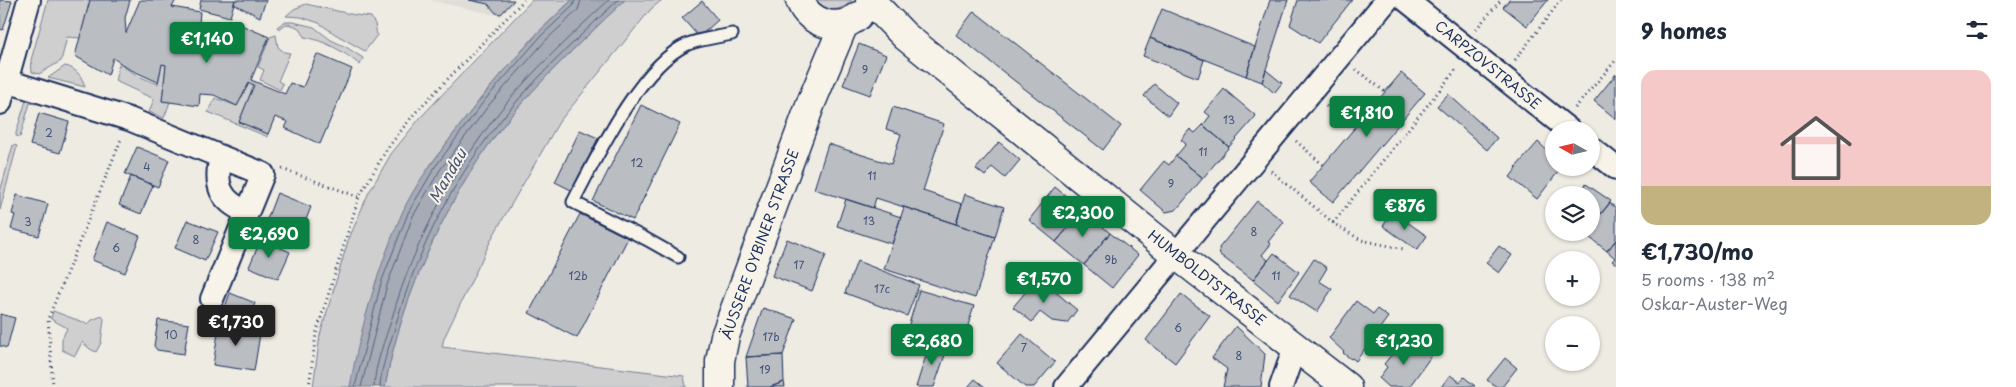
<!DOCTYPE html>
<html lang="en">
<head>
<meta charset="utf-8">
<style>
	body { margin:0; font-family:"Playpen Sans",sans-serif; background:#f2f2f3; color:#1f2937; height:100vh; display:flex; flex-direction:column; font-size:19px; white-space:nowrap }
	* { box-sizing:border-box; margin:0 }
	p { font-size:16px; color:#747a83 }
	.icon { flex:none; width:28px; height:28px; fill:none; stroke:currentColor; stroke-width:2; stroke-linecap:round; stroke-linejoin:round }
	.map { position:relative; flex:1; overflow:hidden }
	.drawer { display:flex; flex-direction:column; background:#fff; width:400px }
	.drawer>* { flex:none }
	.needle { width:32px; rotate:278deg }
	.buttons { position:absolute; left:1545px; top:121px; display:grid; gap:10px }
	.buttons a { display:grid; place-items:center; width:55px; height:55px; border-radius:50%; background:#fff; box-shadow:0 1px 4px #0004; font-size:25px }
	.price { position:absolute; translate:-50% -42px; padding:0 11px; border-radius:5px; background:#0b8043; color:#fff; font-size:16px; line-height:32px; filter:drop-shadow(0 1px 2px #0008) }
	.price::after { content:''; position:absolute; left:50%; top:30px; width:15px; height:11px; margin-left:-8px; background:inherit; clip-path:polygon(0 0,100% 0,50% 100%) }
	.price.on { background:#222; color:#fff }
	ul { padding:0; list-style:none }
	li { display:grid; align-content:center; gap:10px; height:265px; padding:0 25px }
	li+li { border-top:1px solid #e0e1e3 }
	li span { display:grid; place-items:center; height:155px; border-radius:15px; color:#555 }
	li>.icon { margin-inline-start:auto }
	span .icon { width:90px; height:90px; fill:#fffc; stroke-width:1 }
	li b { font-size:21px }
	h2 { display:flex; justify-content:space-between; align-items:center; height:60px; padding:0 25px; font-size:21px }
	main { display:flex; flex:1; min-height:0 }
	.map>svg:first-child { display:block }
	.built { fill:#deddd8 }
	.green { fill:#cfcfcf; stroke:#757f96 }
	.water { fill:#a6abb5; stroke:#6e7992 }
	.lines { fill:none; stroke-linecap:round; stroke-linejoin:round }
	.shore { stroke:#536181; stroke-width:1 }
	.building { fill:#babdc2; stroke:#1b2f5e }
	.lane-casing { stroke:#1b2f5e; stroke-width:15 }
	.street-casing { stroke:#1b2f5e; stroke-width:26 }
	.secondary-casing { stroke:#1b2f5e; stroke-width:31 }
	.path { stroke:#1b2f5e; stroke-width:3; stroke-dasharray:1 4; stroke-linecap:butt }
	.lane { stroke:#f7f3e8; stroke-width:11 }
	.street { stroke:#f7f3e8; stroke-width:22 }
	.secondary { stroke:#f7f3e8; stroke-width:28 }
	.labels { text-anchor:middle; stroke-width:4; stroke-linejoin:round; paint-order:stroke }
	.number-label { font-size:11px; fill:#435277 }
	.street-label { font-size:14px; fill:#1b2f5e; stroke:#f7f3e8 }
	.water-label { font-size:15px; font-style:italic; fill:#455478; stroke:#f7f3e8 }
</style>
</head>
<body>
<main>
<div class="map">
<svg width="1616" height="387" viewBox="0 0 1616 387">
	<rect width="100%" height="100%" fill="#eeebe2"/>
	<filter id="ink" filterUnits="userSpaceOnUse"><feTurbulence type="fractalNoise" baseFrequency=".02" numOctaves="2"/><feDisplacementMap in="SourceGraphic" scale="10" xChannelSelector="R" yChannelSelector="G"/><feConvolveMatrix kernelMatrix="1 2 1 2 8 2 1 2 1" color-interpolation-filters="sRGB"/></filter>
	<g filter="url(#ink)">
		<path class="built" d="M 429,0 L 517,0 L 501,16 Z"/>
		<path class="green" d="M 48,0 L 90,0 L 80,38 L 67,37 L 61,61 L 39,74 L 32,72 L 31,60 Z
			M 532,0 L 572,0 L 538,32 L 481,98 L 431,164 L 376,281 L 350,387 L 313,387 L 320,335 L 348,241 L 368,194 L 391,154 L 420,118 Z
			M 625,0 L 662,0 L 651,9 L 559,122 L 493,236 L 444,338 L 442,347 L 684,376 L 686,387 L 385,387 C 401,296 451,188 510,117 C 545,75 585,38 625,0 Z
			M 816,0 L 852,0 C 841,12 827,13 816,0 Z
			M 306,4 L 355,15 L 371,17 L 375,24 L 377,35 L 365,51 L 335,34 L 319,23 L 301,17 L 286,16 L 294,9 Z
			M 284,22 L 293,22 L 314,27 L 331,40 L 346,47 L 363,58 L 360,65 C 345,52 324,40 304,37 C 302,27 294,25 286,24 L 279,29 L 277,27 Z
			M 276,35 L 278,47 L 284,52 L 290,53 L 278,81 L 283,84 L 280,90 L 260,80 L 264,70 L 258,67 L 270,37 Z
			M 119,64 L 138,76 L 158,84 L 162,64 L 166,65 L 162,101 L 170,102 L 164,118 L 149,112 L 154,99 L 115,81 Z
			M 65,66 C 76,68 82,76 85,87 L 48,78 Z
			M 249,83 L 254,85 L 239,122 L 268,134 L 268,137 L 208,112 L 215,98 L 237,106 Z
			M 28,94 L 36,97 L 36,104 L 30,103 L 20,137 L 16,136 L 16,133 Z
			M 13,145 L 17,146 L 0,210 L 0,192 Z
			M 53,311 L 88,324 L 92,320 L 102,316 L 104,319 L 101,343 L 96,352 L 90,349 L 82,342 L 75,356 L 62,350 L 62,339 L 67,328 L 51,319 Z"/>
		<path class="water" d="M 572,0 L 625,0 C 585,38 545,75 510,117 C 451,188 401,296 385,387 L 350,387 C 360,328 378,268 402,213 C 414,186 434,160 452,136 C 488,88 527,42 572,0 Z"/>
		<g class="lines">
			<path class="shore" d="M 355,387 L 381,283 L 408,213 L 435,167 L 484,101 L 541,36 L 573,6 L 575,0
				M 361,387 L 387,285 L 413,216 L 440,170 L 489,105 L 546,40 L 578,10 L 581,0
				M 374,387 C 375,364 385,340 392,318 C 414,242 452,173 500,111 C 532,71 571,35 609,0
				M 380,387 C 381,364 392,340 398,317 C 420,244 457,173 506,114 C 540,73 579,37 618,0"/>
		</g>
		<path class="building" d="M 0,0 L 12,1 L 3,30 L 0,29 Z
			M 90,0 L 130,0 L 125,18 L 126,33 L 140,0 L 174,0 L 175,2 L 172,7 L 200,12 L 198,34 L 228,37 L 234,22 L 269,37 L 251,80 L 285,94 L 290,83 L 303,87 L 317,54 L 352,69 L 320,144 L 285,128 L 288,122 L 275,117 L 268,134 L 239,122 L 254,85 L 249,83 L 237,106 L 214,95 L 200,94 L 199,106 L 162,101 L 166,65 L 162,64 L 158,82 L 129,69 L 113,58 L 108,75 L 75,56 Z
			M 201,0 L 235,0 L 230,17 L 199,9 Z
			M 235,0 L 266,0 L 260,17 L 234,4 Z
			M 469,0 L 514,0 L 501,14 L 496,13 L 488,4 Z
			M 1270,0 L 1288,0 L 1262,82 L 1246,76 Z
			M 1298,0 L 1352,0 L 1318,43 L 1290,25 Z
			M 1509,0 L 1548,0 L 1527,26 L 1503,7 Z
			M 702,1 L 718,20 L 699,37 L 682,18 Z
			M 1162,9 L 1255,47 L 1246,76 L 1150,38 Z
			M 974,11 L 1121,126 L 1103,150 L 956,35 Z
			M 1150,38 L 1204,60 L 1198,78 L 1143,56 Z
			M 859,44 L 886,55 L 870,95 L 843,85 Z
			M 1266,70 L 1282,83 L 1274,93 L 1262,82 Z
			M 1401,73 L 1425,93 L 1333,202 L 1309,182 Z
			M 1616,74 L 1616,119 L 1594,101 Z
			M 1154,84 L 1177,103 L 1168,116 L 1144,96 Z
			M 1224,89 L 1256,116 L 1229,147 L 1203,125 L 1210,116 L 1205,112 Z
			M 1448,94 L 1497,138 L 1487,150 L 1437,106 Z
			M 641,105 L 680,124 L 633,220 L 593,201 Z
			M 893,107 L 944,124 L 923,191 L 962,204 L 956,224 L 876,198 L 873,208 L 814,189 L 828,144 L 891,164 L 901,134 L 886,129 Z
			M 39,113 L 69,122 L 60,153 L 30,145 Z
			M 1203,125 L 1229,147 L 1203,178 L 1176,156 L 1186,144 L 1181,140 L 1190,129 L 1195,133 Z
			M 580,130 L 598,138 L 573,191 L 555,182 Z
			M 999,142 L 1020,160 L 1005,178 L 992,167 L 985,176 L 976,169 Z
			M 1538,142 L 1554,157 L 1554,168 L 1561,168 L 1537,199 L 1510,177 L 1517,168 L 1516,167 Z
			M 137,147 L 169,160 L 158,187 L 125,174 Z
			M 1176,156 L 1203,178 L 1176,210 L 1166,212 L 1140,190 L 1164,161 L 1169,165 Z
			M 131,176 L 153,185 L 141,214 L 119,205 Z
			M 1586,184 L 1611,201 L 1591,226 L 1591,195 L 1578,195 Z
			M 1055,187 L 1083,210 L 1056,242 L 1029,220 Z
			M 277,193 L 311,207 L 300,235 L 266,222 Z
			M 965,194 L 1004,207 L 995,237 L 956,224 Z
			M 17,195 L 48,204 L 39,236 L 11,229 L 15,215 L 12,214 Z
			M 846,199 L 901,217 L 892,244 L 837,226 Z
			M 1257,201 L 1284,222 L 1268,242 L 1271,244 L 1262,255 L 1268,260 L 1253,280 L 1220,255 L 1219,248 Z
			M 1610,203 L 1616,208 L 1616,240 L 1607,251 L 1585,234 L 1591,232 L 1591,226 Z
			M 904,207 L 995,237 L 975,298 L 884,269 Z
			M 1083,210 L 1110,233 L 1084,265 L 1056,242 Z
			M 1393,212 L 1427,236 L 1417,250 L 1383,226 Z
			M 580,214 L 628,238 L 577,338 L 529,313 Z
			M 187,220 L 218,232 L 205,261 L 175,248 Z
			M 107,222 L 140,236 L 125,273 L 92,260 Z
			M 1110,233 L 1138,255 L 1112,288 L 1084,265 Z
			M 261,239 L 290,252 L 278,279 L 249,267 Z
			M 787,239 L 826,255 L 812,291 L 772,276 Z
			M 1616,240 L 1616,264 L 1612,261 L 1615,258 L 1607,251 Z
			M 1499,246 L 1512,255 L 1499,273 L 1486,263 Z
			M 1274,253 L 1299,272 L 1278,301 L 1253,280 Z
			M 1314,259 L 1327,268 L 1319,281 L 1332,289 L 1317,312 L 1290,295 Z
			M 857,261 L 919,285 L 907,316 L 845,293 Z
			M 1038,277 L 1077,310 L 1067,323 L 1052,321 L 1040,312 L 1032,322 L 1013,307 Z
			M 919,290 L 974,306 L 961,348 L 907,331 Z
			M 230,293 L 255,303 L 248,320 L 224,310 Z
			M 1181,294 L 1210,316 L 1175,363 L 1146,340 Z
			M 1356,301 L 1373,314 L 1377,309 L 1388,317 L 1356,361 L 1352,358 L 1351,359 L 1343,353 L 1344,352 L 1329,338 Z
			M 763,308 L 796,319 L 783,355 L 746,357 Z
			M 0,314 L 15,318 L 7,348 L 0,346 Z
			M 158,320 L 189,324 L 184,354 L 157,350 L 154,346 Z
			M 220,320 L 242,324 L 241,331 L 260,334 L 254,371 L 213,365 Z
			M 1236,326 L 1265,354 L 1261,387 L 1223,387 L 1227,369 L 1212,358 Z
			M 1022,334 L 1055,362 L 1034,387 L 1025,387 L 997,363 Z
			M 1402,341 L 1418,353 L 1421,348 L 1432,355 L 1409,387 L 1389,387 L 1379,378 L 1387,367 L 1384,364 L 1392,354 L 1389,351 L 1395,343 L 1399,345 Z
			M 930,343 L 947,349 L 934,387 L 916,387 Z
			M 783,355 L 784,382 L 770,387 L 748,387 L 746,357 Z
			M 1505,358 L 1517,368 L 1502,387 L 1497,387 L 1487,380 Z
			M 1450,375 L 1460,382 L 1464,377 L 1475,386 L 1441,387 Z
			M 975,379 L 985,387 L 968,387 Z
			M 784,382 L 785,387 L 770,387 Z"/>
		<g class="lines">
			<g class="lane-casing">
				<path id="lane" d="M 678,257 L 646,239 L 573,202 C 596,158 641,64 688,44 C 701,39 718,37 732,34"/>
			</g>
			<g class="street-casing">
				<path id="street" d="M 1406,0 L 1569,130
					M 0,79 L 129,119 L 263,174 L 212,299
					M 0,103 L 29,0
					M 1591,148 L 1616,168
					M 221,157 C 214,185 220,201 247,212
					M 1066,387 L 1387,0
					M 1281,387 L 1295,347"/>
			</g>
			<g class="secondary-casing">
				<path id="secondary" d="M 800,0 C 808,24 839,33 858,16
					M 870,0 L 905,36 L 1175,254 L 1347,387
					M 720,387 L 720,361 L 725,336 L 811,103 L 844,24"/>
			</g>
			<path class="path" d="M 1476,29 L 1501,0
				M 1515,60 L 1561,0
				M 1356,69 L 1385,92
				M 1326,106 L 1354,129
				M 1575,108 L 1616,60
				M 1296,141 L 1323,165
				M 282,169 L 359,197
				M 1271,171 L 1336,225 L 1361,240 L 1404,249
				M 1333,223 L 1458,67
				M 53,387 L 48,319 L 122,137
				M 309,387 L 316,334 L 359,197 L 387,149 L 414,114 L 524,0"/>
			<use href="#lane" class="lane"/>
			<use href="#street" class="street"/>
			<use href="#secondary" class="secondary"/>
		</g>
	</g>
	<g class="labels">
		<g class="number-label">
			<text x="865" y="74">9</text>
			<text x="1229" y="124">13</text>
			<text x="49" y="137">2</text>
			<text x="1203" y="156">11</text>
			<text x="637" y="167">12</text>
			<text x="147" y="171">4</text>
			<text x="872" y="180">11</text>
			<text x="1171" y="188">9</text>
			<text x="869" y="225">13</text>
			<text x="28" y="226">3</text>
			<text x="1254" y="236">8</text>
			<text x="196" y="244">8</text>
			<text x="116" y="252">6</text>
			<text x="1111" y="264">9b</text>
			<text x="799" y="269">17</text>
			<text x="578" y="280">12b</text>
			<text x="1276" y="280">11</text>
			<text x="882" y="293">17c</text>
			<text x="1178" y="332">6</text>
			<text x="171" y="339">10</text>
			<text x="771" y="341">17b</text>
			<text x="1024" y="352">7</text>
			<text x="1239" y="360">8</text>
			<text x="765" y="374">19</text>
		</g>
		<g class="street-label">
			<text transform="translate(1488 65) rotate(39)" y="5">CARPZOVSTRASSE</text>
			<text transform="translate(760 244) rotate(-70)" y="5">ÄUSSERE OYBINER STRASSE</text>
			<text transform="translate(1207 278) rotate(38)" y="5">HUMBOLDTSTRASSE</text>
		</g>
		<g class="water-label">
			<text transform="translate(448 176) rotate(-60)" y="5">Mandau</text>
		</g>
	</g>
</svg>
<div class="buttons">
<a><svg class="needle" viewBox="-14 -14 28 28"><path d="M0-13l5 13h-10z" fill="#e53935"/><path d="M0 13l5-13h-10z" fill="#747a83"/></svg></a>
<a><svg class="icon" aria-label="layers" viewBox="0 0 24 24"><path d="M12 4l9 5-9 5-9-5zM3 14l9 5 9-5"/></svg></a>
<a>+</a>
<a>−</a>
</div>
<b class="price" style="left:207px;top:64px">€1,140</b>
<b class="price" style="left:1367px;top:138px">€1,810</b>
<b class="price" style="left:1405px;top:231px">€876</b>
<b class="price" style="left:1083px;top:238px">€2,300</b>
<b class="price" style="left:269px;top:259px">€2,690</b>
<b class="price" style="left:1044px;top:304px">€1,570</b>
<b class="price on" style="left:236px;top:347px">€1,730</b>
<b class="price" style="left:932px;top:366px">€2,680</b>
<b class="price" style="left:1404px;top:366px">€1,230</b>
</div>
<section class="drawer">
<h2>9 homes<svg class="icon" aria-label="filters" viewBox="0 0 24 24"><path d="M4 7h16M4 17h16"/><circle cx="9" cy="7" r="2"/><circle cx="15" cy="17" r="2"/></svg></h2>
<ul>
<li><span style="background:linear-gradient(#f6c9c9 75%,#c2b280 0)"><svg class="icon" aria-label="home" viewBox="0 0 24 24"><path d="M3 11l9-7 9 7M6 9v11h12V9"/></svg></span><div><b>€1,730/mo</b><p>5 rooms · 138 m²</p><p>Oskar-Auster-Weg</p></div></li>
</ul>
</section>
</main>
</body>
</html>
